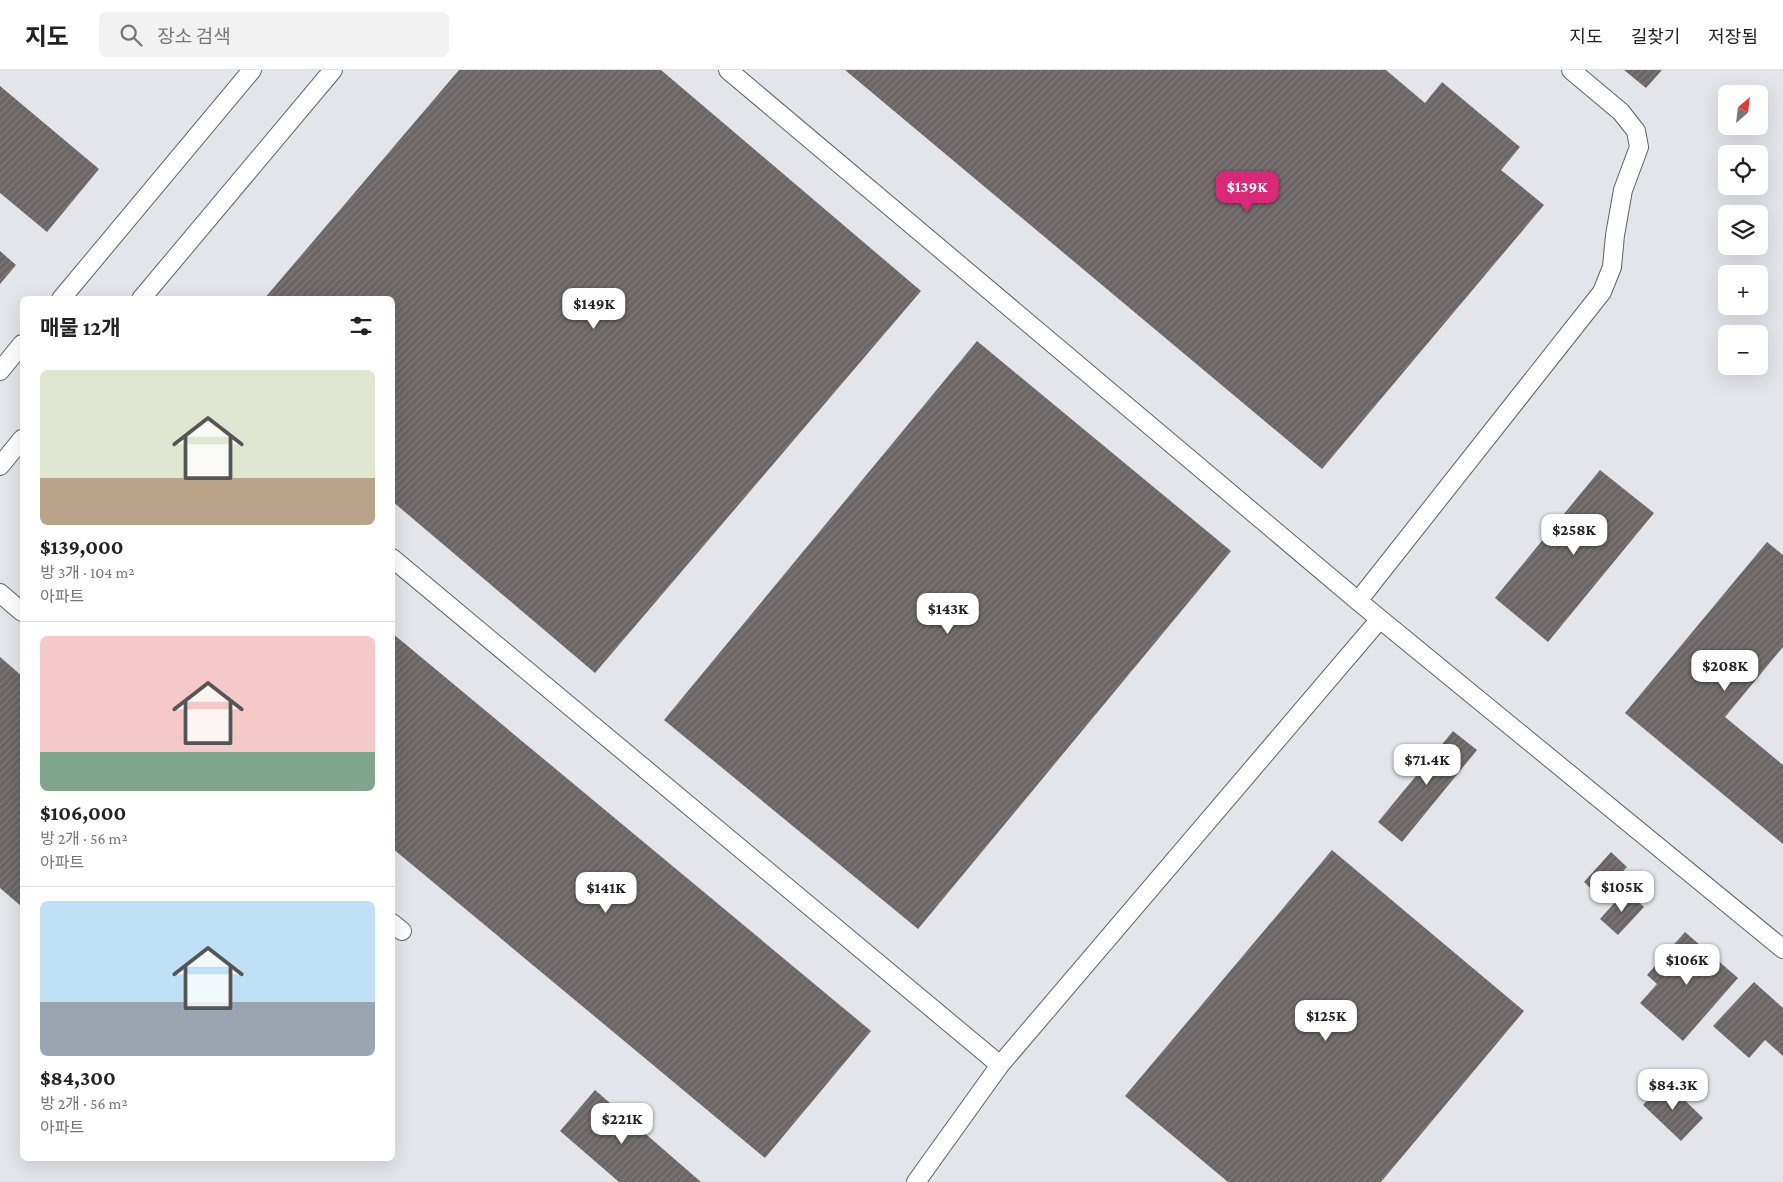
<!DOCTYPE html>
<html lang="ko">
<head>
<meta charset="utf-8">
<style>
	body { margin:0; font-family:"Crimson Pro","Noto Sans KR",serif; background:#f2f2f2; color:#222; height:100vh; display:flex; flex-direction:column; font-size:19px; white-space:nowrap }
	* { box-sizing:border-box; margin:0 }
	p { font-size:16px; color:#767676 }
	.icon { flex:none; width:28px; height:28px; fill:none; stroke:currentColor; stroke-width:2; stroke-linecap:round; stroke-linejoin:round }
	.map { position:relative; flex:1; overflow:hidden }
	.sheet { position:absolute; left:20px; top:226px; width:375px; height:865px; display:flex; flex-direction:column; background:#fff; border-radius:8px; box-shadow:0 5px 20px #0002 }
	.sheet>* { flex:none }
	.needle { width:32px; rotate:28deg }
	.controls { position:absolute; left:1718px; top:15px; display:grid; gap:10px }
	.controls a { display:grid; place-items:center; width:50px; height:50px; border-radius:8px; background:#fff; box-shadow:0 5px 20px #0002; font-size:25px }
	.price { position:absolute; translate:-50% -42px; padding:0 11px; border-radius:10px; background:#fff; color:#222; font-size:16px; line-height:32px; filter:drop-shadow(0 1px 2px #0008) }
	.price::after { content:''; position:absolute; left:50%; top:30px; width:15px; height:11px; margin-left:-8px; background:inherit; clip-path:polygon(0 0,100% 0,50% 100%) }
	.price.active { background:#db2777; color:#fff }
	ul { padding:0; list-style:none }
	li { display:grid; align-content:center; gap:10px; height:265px; padding:0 20px }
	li+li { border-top:1px solid #e0e0e0 }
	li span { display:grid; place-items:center; height:155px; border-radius:8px; color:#555 }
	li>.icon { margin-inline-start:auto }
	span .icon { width:90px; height:90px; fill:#fffc; stroke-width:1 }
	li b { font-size:21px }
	h2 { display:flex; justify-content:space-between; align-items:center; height:60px; padding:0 20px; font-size:21px }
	header { display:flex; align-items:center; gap:30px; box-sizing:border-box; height:70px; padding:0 25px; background:#fff; border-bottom:1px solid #e0e0e0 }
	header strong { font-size:24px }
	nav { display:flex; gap:28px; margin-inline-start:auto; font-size:18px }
	.search { width:350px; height:45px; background:#f2f2f2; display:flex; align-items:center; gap:12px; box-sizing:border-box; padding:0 18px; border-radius:8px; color:#767676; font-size:19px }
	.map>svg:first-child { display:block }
	.building { fill:url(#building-hatch) }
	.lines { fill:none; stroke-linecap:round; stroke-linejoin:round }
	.lane-casing { stroke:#606165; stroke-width:20 }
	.lane { stroke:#fff; stroke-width:18 }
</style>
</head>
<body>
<header>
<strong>지도</strong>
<div class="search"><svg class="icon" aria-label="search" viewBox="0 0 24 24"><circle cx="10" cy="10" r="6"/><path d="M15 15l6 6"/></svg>장소 검색</div>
<nav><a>지도</a><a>길찾기</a><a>저장됨</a></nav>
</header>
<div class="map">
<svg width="1783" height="1112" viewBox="0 0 1783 1112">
	<defs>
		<pattern id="building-hatch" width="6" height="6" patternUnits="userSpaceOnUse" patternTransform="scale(1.25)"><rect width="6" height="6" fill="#6b6665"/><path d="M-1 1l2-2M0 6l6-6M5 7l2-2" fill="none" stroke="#7f7b7a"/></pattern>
	</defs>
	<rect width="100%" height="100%" fill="#e3e5ea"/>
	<path class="building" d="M 459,0 L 661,0 L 921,221 L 595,603 L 392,431 L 392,229 L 264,229 Z
		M 845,0 L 1386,0 L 1425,33 L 1442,12 L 1520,77 L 1501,100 L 1544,135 L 1322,399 Z
		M 1624,0 L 1662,0 L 1646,18 Z
		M 0,16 L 99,99 L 47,162 L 0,123 Z
		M 0,181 L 16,195 L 0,214 Z
		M 977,271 L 1231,481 L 918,859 L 664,650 Z
		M 1600,400 L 1654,443 L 1548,572 L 1495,528 Z
		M 1767,472 L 1783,485 L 1783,577 L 1725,647 L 1783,695 L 1783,774 L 1625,643 Z
		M 392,563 L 871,961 L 765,1088 L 392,778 Z
		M 0,587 L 22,606 L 22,837 L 0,818 Z
		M 1453,661 L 1477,680 L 1402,772 L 1378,752 Z
		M 1332,780 L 1524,941 L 1381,1112 L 1228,1112 L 1125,1026 Z
		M 1611,782 L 1627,797 L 1600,827 L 1584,812 Z
		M 1626,820 L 1644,837 L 1618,865 L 1600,849 Z
		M 1685,862 L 1738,908 L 1683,971 L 1640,933 L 1657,914 L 1647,905 Z
		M 1754,912 L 1783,938 L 1783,986 L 1765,970 L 1749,988 L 1713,956 Z
		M 1665,1011 L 1703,1048 L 1681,1071 L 1643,1035 Z
		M 595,1020 L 701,1112 L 619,1112 L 560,1061 Z"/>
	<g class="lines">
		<g class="lane-casing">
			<path id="lane" d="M 728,0 L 1358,531 L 1783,879
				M 61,229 L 252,0
				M 141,229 L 333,0
				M 0,301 L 22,274
				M 0,396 L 22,369
				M 392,488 L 1000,995
				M 0,523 L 22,542
				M 1358,531 L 1602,222 L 1612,197 L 1615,165 L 1623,120 L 1639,77 L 1636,61 L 1621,42 L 1571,0
				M 392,853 L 402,861
				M 916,1112 L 1000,995 L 1380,549"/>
		</g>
		<use href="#lane" class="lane"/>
	</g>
</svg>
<div class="controls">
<a><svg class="needle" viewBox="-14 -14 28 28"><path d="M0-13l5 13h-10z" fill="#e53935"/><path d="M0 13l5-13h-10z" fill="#767676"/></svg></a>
<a><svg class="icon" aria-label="locate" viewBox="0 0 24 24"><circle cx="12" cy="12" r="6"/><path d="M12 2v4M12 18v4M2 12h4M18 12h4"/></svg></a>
<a><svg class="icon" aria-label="layers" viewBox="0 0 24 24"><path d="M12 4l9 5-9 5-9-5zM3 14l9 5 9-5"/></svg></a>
<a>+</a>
<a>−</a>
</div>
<b class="price active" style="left:1247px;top:143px">$139K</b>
<b class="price" style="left:594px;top:260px">$149K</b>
<b class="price" style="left:1574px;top:486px">$258K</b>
<b class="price" style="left:948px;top:565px">$143K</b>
<b class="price" style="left:1725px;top:622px">$208K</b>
<b class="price" style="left:1427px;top:716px">$71.4K</b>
<b class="price" style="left:1622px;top:843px">$105K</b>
<b class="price" style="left:606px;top:844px">$141K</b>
<b class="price" style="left:1687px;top:916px">$106K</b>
<b class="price" style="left:1326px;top:972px">$125K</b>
<b class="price" style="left:1673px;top:1041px">$84.3K</b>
<b class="price" style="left:622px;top:1075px">$221K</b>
<section class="sheet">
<h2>매물 12개<svg class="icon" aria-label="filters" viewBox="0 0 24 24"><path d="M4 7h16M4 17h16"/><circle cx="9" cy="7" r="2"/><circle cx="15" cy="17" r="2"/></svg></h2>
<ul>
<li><span style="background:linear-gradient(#dfe7d0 70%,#b9a48a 0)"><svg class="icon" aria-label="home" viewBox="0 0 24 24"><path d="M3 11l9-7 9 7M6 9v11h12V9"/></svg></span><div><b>$139,000</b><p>방 3개 · 104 m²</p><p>아파트</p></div></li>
<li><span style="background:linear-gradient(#f6c9c9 75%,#7fa58c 0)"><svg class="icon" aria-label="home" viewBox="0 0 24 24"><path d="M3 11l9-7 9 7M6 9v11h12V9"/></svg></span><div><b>$106,000</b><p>방 2개 · 56 m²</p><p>아파트</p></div></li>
<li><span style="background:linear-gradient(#bfe0f5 65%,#9aa5b1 0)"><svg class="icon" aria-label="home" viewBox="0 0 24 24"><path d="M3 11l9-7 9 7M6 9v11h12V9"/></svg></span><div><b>$84,300</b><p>방 2개 · 56 m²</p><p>아파트</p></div></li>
</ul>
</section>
</div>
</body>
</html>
